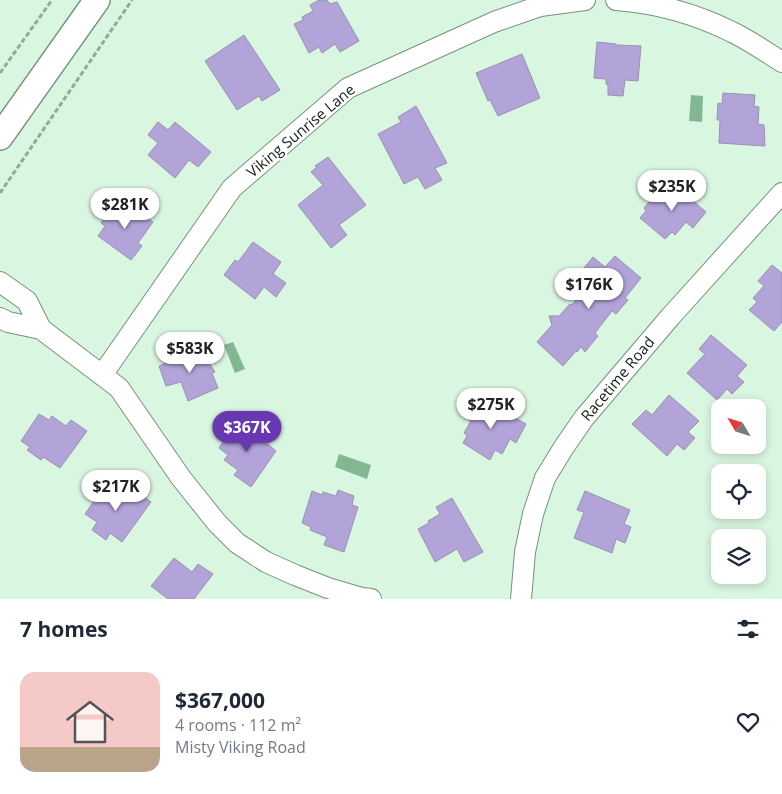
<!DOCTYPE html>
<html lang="en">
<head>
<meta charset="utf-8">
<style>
	body { margin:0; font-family:"Open Sans",sans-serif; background:#f2f2f3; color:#1f2937; height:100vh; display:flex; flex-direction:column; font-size:19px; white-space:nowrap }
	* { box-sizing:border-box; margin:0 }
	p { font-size:16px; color:#747a83 }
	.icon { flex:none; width:28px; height:28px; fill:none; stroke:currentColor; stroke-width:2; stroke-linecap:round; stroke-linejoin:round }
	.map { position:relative; height:599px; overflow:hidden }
	.sheet { display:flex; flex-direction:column; background:#fff; flex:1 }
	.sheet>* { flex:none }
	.needle { width:32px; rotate:308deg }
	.tools { position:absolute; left:711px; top:399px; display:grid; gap:10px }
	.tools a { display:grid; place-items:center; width:55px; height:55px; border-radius:10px; background:#fff; box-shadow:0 2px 8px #0003; font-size:25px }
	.price { position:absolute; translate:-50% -42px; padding:0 11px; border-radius:18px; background:#fff; color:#222; font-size:16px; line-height:32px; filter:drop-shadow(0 1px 2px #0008) }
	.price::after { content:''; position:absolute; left:50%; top:30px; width:15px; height:11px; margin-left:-8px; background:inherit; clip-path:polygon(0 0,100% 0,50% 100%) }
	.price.active { background:#6738b0; color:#fff }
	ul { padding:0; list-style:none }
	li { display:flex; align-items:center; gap:15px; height:125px; padding:0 20px }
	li+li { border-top:1px solid #e0e1e3 }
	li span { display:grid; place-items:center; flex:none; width:140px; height:100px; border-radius:15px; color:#555 }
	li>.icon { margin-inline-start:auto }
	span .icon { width:60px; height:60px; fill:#fffc; stroke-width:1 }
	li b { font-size:21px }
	h2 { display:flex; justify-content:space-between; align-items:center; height:60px; padding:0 20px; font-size:21px }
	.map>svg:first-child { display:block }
	.water { fill:#82b792 }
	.building { fill:#b2a3d9; stroke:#9992ae }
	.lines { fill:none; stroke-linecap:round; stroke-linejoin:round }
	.minor-casing { stroke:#77927e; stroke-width:22 }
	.tertiary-casing { stroke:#77927e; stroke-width:28 }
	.path { stroke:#94aa99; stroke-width:3; stroke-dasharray:5 2.5; stroke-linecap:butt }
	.minor { stroke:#fff; stroke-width:20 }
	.tertiary { stroke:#fff; stroke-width:25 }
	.labels { text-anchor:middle; stroke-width:4.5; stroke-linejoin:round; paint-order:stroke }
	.street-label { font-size:15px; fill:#141f17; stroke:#fff }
</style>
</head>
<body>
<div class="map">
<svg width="782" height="599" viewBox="0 0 782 599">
	<rect width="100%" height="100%" fill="#d9f6e0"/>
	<path class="water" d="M 691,95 L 703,96 L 702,122 L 689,121 Z
		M 233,342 L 245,369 L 235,373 L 224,345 Z
		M 339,454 L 371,465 L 367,479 L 335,467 Z"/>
	<path class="building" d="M 319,0 L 327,0 L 330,4 L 337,2 L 359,41 L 340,52 L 335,44 L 322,53 L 319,47 L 309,53 L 294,24 L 303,20 L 302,17 L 313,11 L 310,5 Z
		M 244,35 L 280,90 L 262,101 L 259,96 L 237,110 L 205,61 Z
		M 597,42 L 616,44 L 616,45 L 641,46 L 638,81 L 625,80 L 623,96 L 608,95 L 608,85 L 606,84 L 606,79 L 594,78 Z
		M 522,54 L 540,98 L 498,116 L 490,100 L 488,101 L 476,73 Z
		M 723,93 L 755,95 L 754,106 L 759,107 L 758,124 L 764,125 L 765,146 L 719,143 L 720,120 L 717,120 L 718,103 L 722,104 Z
		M 416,106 L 447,163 L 435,168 L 442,180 L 425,189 L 418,177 L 404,184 L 378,134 L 401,122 L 398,117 Z
		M 158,122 L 168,130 L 175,122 L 211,152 L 198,167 L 189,160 L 175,178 L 148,155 L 158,143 L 148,135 Z
		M 328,157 L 366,205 L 339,225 L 347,235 L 331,248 L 298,205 L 323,185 L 311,172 L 317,167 L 315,166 Z
		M 671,182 L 706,212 L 693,228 L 686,222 L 675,235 L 672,232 L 665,239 L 640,218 L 646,211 L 644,208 L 654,196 L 656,199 Z
		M 123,202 L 153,222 L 138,243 L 142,246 L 131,260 L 98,236 L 105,226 L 101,223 L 112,208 L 117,211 Z
		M 253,242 L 281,262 L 273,274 L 286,283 L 276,297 L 264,287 L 255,299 L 224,275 L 235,260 L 238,262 Z
		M 615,256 L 641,278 L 625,298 L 628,300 L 616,314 L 612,311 L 595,333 L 598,336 L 585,352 L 581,347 L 577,352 L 576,351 L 563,366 L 537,342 L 552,325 L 549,316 L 559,316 L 570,304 L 572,305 L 594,278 L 583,269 L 593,257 L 605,267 Z
		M 772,265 L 782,273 L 782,322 L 774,331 L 749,310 L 757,302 L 753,298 L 764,286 L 758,281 Z
		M 711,335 L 747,365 L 737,376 L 744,382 L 732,394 L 727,389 L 717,400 L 687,373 L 705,354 L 699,349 Z
		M 200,349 L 215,372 L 212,373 L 218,388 L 188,401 L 181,382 L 166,386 L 159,366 Z
		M 669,395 L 699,421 L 688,432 L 695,438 L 684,450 L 677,444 L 667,456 L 632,424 L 646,410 L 652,415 Z
		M 487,402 L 526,424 L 516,443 L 510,439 L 502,454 L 495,450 L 490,460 L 463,443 L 467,436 L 464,433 L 471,421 L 466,418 L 474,403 L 482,408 Z
		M 39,414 L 49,420 L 52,416 L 66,426 L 71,420 L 87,431 L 60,468 L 43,457 L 41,460 L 27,450 L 30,447 L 21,441 Z
		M 237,422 L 246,428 L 247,426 L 261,434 L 259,437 L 276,451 L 251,487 L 234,475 L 238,470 L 224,460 L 228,455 L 219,448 Z
		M 107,482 L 128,498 L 135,490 L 151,502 L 122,542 L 110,533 L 106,540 L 92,530 L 97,522 L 85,514 Z
		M 338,490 L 354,496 L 352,505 L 358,507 L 344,552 L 324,545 L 327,537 L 310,530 L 311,527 L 302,523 L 312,491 L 322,495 L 323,492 L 336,496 Z
		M 585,491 L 630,510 L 624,524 L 631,527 L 625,543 L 616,539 L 612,553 L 574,538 L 584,512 L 577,510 Z
		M 452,498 L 483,552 L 464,562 L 457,549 L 435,562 L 418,529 L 429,523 L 428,521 L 440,514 L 436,507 Z
		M 174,558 L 192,572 L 198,564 L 213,574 L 194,599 L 168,599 L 151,586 Z"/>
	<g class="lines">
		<g class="minor-casing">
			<path id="minor" d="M 616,0 C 656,3 696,14 732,32 C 749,40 766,52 782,62
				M 0,282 L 27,301 L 41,329
				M 0,318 L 8,322 L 41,329 L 119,388 L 181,478 L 217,523 L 237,543 L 266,562 L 295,575 L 328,588 L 362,598 L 371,599
				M 102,375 L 232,188 L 348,88 L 494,22 L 540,6 L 585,0
				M 521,599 L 525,552 L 533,514 L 545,478 L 564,447 L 584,418 L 671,316 L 782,193"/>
		</g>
		<g class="tertiary-casing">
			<path id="tertiary" d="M 0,137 L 97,0"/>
		</g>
		<path class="path" d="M 0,73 L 52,0
			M 0,193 L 132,0"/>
		<use href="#minor" class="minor"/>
		<use href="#tertiary" class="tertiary"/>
	</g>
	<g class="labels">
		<g class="street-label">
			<text transform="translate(301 131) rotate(-40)" y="5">Viking Sunrise Lane</text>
			<text transform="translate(618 379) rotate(-50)" y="5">Racetime Road</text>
		</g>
	</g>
</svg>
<div class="tools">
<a><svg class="needle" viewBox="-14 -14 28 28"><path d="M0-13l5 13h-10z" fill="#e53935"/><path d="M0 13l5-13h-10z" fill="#747a83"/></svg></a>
<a><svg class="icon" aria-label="locate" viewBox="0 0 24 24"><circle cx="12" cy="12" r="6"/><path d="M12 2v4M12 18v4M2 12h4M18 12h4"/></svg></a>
<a><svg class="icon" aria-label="layers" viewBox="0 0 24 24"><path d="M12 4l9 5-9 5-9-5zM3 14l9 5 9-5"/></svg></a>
</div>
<b class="price" style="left:672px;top:212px">$235K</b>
<b class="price" style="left:125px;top:230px">$281K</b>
<b class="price" style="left:589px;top:310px">$176K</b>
<b class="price" style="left:190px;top:374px">$583K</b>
<b class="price" style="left:491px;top:430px">$275K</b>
<b class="price active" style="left:247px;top:453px">$367K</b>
<b class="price" style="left:116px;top:512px">$217K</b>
</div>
<section class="sheet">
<h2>7 homes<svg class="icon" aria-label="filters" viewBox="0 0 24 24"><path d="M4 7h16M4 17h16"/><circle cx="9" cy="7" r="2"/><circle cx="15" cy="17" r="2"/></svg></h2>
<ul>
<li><span style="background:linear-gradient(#f6c9c9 75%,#b9a48a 0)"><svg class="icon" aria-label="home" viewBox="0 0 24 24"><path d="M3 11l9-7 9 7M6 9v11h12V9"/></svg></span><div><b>$367,000</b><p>4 rooms · 112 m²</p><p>Misty Viking Road</p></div><svg class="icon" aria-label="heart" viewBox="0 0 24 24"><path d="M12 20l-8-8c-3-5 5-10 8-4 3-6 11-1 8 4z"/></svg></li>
</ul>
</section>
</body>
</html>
